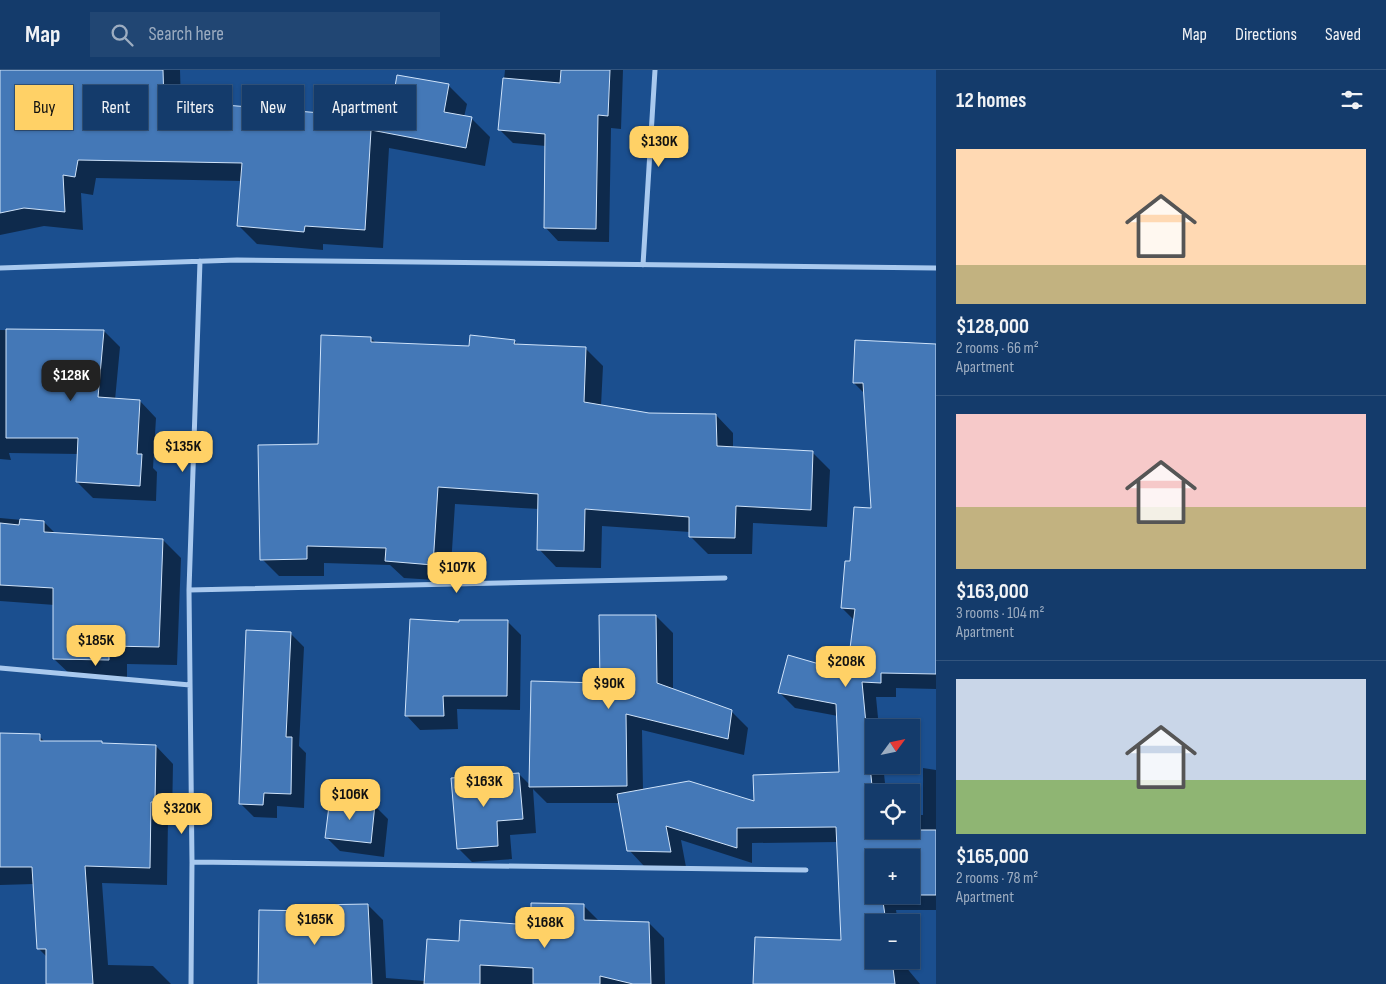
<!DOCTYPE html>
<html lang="en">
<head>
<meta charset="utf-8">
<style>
	body { margin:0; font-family:"Sofia Sans Condensed",sans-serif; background:#214673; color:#f1f3f6; height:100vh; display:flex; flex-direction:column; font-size:19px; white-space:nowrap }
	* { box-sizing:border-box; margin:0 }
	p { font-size:16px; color:#9dadc1 }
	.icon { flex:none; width:28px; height:28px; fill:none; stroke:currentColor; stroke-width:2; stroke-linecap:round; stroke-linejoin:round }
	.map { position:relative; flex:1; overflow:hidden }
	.panel { display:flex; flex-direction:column; background:#143b6b; width:450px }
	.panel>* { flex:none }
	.hud { position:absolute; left:15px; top:15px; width:475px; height:45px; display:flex; gap:10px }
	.needle { width:32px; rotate:57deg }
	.buttons { position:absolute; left:865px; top:649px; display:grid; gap:10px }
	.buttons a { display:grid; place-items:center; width:55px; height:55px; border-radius:0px; background:#143b6b; box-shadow:0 1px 4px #0004,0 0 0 1px #33557e; font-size:25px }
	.price { position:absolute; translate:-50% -42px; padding:0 11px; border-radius:10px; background:#ffd166; color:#111; font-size:16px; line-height:32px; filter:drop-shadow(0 1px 2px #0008) }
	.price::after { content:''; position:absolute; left:50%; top:30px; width:15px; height:11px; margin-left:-8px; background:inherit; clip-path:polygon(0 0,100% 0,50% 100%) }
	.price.active { background:#222; color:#fff }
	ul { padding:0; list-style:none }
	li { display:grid; align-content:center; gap:10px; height:265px; padding:0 20px }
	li+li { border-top:1px solid #33557e }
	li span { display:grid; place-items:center; height:155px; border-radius:0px; color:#555 }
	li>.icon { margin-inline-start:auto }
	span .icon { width:90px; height:90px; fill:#fffc; stroke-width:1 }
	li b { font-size:21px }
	h2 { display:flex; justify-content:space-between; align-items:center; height:60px; padding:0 20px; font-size:21px }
	.chip { padding:0 18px; border-radius:0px; background:#143b6b; box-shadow:0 1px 4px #0004,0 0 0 1px #33557e; font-size:18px; line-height:45px }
	.chip.active { background:#ffd166; color:#111 }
	header { display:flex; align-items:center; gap:30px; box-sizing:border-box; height:70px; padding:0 25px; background:#143b6b; border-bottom:1px solid #33557e }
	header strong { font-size:24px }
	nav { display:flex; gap:28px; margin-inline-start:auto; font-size:18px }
	.search { width:350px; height:45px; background:#214673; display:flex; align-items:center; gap:12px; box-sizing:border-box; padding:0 18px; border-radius:0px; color:#9dadc1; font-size:19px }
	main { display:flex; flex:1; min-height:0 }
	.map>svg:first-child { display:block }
	.shadow { fill:#0007; fill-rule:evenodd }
	.building { fill:#4478b7; stroke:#cfe3fa }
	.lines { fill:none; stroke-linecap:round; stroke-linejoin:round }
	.street { stroke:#a9c9ee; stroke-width:5 }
</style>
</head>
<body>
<header>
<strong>Map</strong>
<div class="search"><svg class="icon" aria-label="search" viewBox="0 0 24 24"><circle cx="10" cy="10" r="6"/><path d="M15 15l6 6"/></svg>Search here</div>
<nav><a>Map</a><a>Directions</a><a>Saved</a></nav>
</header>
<main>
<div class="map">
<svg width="936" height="914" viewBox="0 0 936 914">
	<rect width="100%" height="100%" fill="#1b4f8f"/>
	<path class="shadow" d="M 0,0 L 180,0 L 181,35 L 322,44 L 392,41 L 448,15 L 467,34 L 464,47 L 471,48 L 490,67 L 485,96 L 389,78 L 383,178 L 323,174 L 323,180 L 257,174 L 238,155 L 242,111 L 96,108 L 93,125 L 81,123 L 83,160 L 44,156 L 0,165 Z
		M 505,0 L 623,0 L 621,59 L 611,58 L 609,172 L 558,171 L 545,157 L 546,76 L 513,73 L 499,59 Z
		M 0,260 L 104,261 L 120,277 L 115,330 L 140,331 L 156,348 L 153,398 L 157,402 L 156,431 L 93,428 L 77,412 L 78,384 L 9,383 L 11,390 L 0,389 Z
		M 371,268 L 376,273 L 470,277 L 514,271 L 518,275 L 585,278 L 603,296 L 601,336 L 649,344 L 716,345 L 733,363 L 733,378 L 813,383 L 830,400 L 827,457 L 753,453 L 752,484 L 708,484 L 690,466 L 690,462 L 602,456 L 601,498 L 556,497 L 539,479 L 539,439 L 455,434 L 450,511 L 404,508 L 390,495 L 324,493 L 324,506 L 279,506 L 262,489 Z
		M 936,275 L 936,619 L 896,618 L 896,627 L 876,627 L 879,658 L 874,658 L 874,695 L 883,695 L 886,722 L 874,722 L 874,760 L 911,760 L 911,745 L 923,745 L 923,698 L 936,700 L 936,840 L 896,840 L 898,852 L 874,852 L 874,890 L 904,890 L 905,896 L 920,914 L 754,914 L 843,871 L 838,772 L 752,773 L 752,793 L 681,770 L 686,797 L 644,796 L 629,780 L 620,733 L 547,733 L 533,719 L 536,763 L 510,765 L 512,789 L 472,792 L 458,778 L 519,704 L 530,715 L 601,614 L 656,546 L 673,563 L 673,620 L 731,641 L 748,658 L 744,685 L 642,660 L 643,720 L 755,733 L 841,704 L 838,646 L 795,638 L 780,623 L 848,604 L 855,551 L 842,538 L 851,492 L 872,440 L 865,324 L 854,313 ZM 874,788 L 911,788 L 911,825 L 874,825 Z
		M 0,448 L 44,452 L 56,464 L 163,470 L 181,488 L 177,595 L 127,594 L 127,608 L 73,607 L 54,589 L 55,535 L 0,531 Z
		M 507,551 L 521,565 L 520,640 L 457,639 L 458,659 L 420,660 L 407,646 L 460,554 Z
		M 290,563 L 304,577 L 299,676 L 306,683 L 304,738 L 277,736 L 277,748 L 254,747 L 240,733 Z
		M 0,664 L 39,666 L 45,672 L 101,672 L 103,674 L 156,676 L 173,694 L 172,749 L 168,749 L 167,815 L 102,813 L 108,895 L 153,896 L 171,914 L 47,914 L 47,887 L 38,878 L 34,814 L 0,815 L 0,821 Z
		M 374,735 L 388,749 L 384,787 L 340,781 L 326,767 Z
		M 368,835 L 383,850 L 386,908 L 425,911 L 460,872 L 532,856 L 583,835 L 599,851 L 649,853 L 664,868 L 665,914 L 259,914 L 313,842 Z"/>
	<path class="building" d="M 0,0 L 163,0 L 164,33 L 213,34 L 321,43 L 322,36 L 391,40 L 397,5 L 449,14 L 444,42 L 472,47 L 466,78 L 371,60 L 365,160 L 305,156 L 304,162 L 237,156 L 242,93 L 78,90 L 75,107 L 63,105 L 65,142 L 24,138 L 0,143 Z
		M 561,0 L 610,0 L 608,46 L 598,45 L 596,159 L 544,158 L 545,64 L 498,60 L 503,8 L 560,13 Z
		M 6,259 L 104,260 L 98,327 L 140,330 L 137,384 L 142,384 L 140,416 L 76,412 L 78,368 L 6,368 Z
		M 321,265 L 371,267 L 371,272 L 469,276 L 470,265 L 515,270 L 514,274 L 586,277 L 584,332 L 649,343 L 716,344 L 717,376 L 813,381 L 811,440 L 736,436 L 735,468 L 689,467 L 689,447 L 585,439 L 584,481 L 537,480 L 538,424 L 438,417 L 433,495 L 385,491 L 386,478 L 307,476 L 307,489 L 260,490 L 258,375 L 318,374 Z
		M 855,270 L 936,274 L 936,604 L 881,603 L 881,613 L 862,612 L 874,737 L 874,760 L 936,760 L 936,825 L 911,825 L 911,788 L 874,788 L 874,825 L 909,825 L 882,825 L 886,852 L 874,852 L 874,890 L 892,890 L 895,914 L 753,914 L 755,867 L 841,870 L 836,757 L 737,758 L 737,778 L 666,756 L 671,782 L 627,781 L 617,724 L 689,711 L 754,731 L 753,705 L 839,702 L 836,634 L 778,623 L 788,585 L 847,602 L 855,539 L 841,538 L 845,491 L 850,491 L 854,437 L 871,438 L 863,313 L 853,313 Z
		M 20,449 L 44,451 L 44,462 L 163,469 L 159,577 L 109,576 L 109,590 L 53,589 L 53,518 L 0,515 L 0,453 L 19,455 Z
		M 599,545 L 656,545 L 657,613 L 732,640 L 728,669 L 626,644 L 627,716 L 529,717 L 531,611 L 600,613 Z
		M 410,549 L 459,552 L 459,550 L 508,550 L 507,626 L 443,626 L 444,646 L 405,646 Z
		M 246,560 L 291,562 L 286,667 L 292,667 L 291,724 L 264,723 L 263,735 L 239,734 Z
		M 0,663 L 40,664 L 40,671 L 102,671 L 102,673 L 156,675 L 155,732 L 151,732 L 150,798 L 85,796 L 93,914 L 46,914 L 46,879 L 37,879 L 32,797 L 0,797 Z
		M 519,703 L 523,749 L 497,751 L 498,776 L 457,779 L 451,708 Z
		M 330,728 L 375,734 L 371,773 L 325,768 Z
		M 531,833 L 584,834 L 584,850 L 649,852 L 651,914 L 633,914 L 600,906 L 600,914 L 533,914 L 533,898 L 480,895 L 480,914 L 424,914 L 427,869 L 459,871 L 460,850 L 531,855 Z
		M 368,834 L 372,914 L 258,914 L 259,840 L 312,841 L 311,835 Z"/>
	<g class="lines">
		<path class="street" d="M 643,195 L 655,0
			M 0,198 L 237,190 L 936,198
			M 189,520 L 725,508
			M 0,598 L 190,615
			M 192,792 L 806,800
			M 191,914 L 192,792 L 189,520 L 200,191"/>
	</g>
</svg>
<div class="buttons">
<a><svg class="needle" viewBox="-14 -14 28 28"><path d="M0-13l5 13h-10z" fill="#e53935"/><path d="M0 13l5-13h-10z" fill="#9dadc1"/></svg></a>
<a><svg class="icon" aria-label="locate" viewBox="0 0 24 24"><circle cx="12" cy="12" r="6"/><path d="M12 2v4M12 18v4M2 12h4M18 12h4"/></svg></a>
<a>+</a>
<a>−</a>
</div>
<b class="price" style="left:659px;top:98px">$130K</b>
<b class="price active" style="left:71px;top:332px">$128K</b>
<b class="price" style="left:183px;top:403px">$135K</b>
<b class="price" style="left:457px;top:524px">$107K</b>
<b class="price" style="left:96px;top:597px">$185K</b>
<b class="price" style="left:846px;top:618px">$208K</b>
<b class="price" style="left:609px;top:640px">$90K</b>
<b class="price" style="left:484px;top:738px">$163K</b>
<b class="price" style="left:350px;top:751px">$106K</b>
<b class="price" style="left:182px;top:765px">$320K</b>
<b class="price" style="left:315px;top:876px">$165K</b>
<b class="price" style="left:545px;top:879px">$168K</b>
<div class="hud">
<a class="chip active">Buy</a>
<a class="chip">Rent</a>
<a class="chip">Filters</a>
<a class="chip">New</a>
<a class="chip">Apartment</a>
</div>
</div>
<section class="panel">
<h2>12 homes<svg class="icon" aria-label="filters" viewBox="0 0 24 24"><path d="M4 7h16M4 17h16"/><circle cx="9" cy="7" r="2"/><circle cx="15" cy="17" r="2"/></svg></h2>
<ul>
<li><span style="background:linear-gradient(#ffd9b3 75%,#c2b280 0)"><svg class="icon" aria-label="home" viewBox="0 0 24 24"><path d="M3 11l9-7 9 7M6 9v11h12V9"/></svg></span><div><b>$128,000</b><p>2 rooms · 66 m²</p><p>Apartment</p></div></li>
<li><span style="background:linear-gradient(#f6c9c9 60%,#c2b280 0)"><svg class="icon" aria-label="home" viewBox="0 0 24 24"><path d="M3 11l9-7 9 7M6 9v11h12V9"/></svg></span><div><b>$163,000</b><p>3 rooms · 104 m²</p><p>Apartment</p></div></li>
<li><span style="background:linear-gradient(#c9d6e8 65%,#8fb573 0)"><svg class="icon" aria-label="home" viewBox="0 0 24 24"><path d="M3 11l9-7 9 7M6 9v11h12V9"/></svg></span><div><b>$165,000</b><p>2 rooms · 78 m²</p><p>Apartment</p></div></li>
</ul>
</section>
</main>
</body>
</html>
